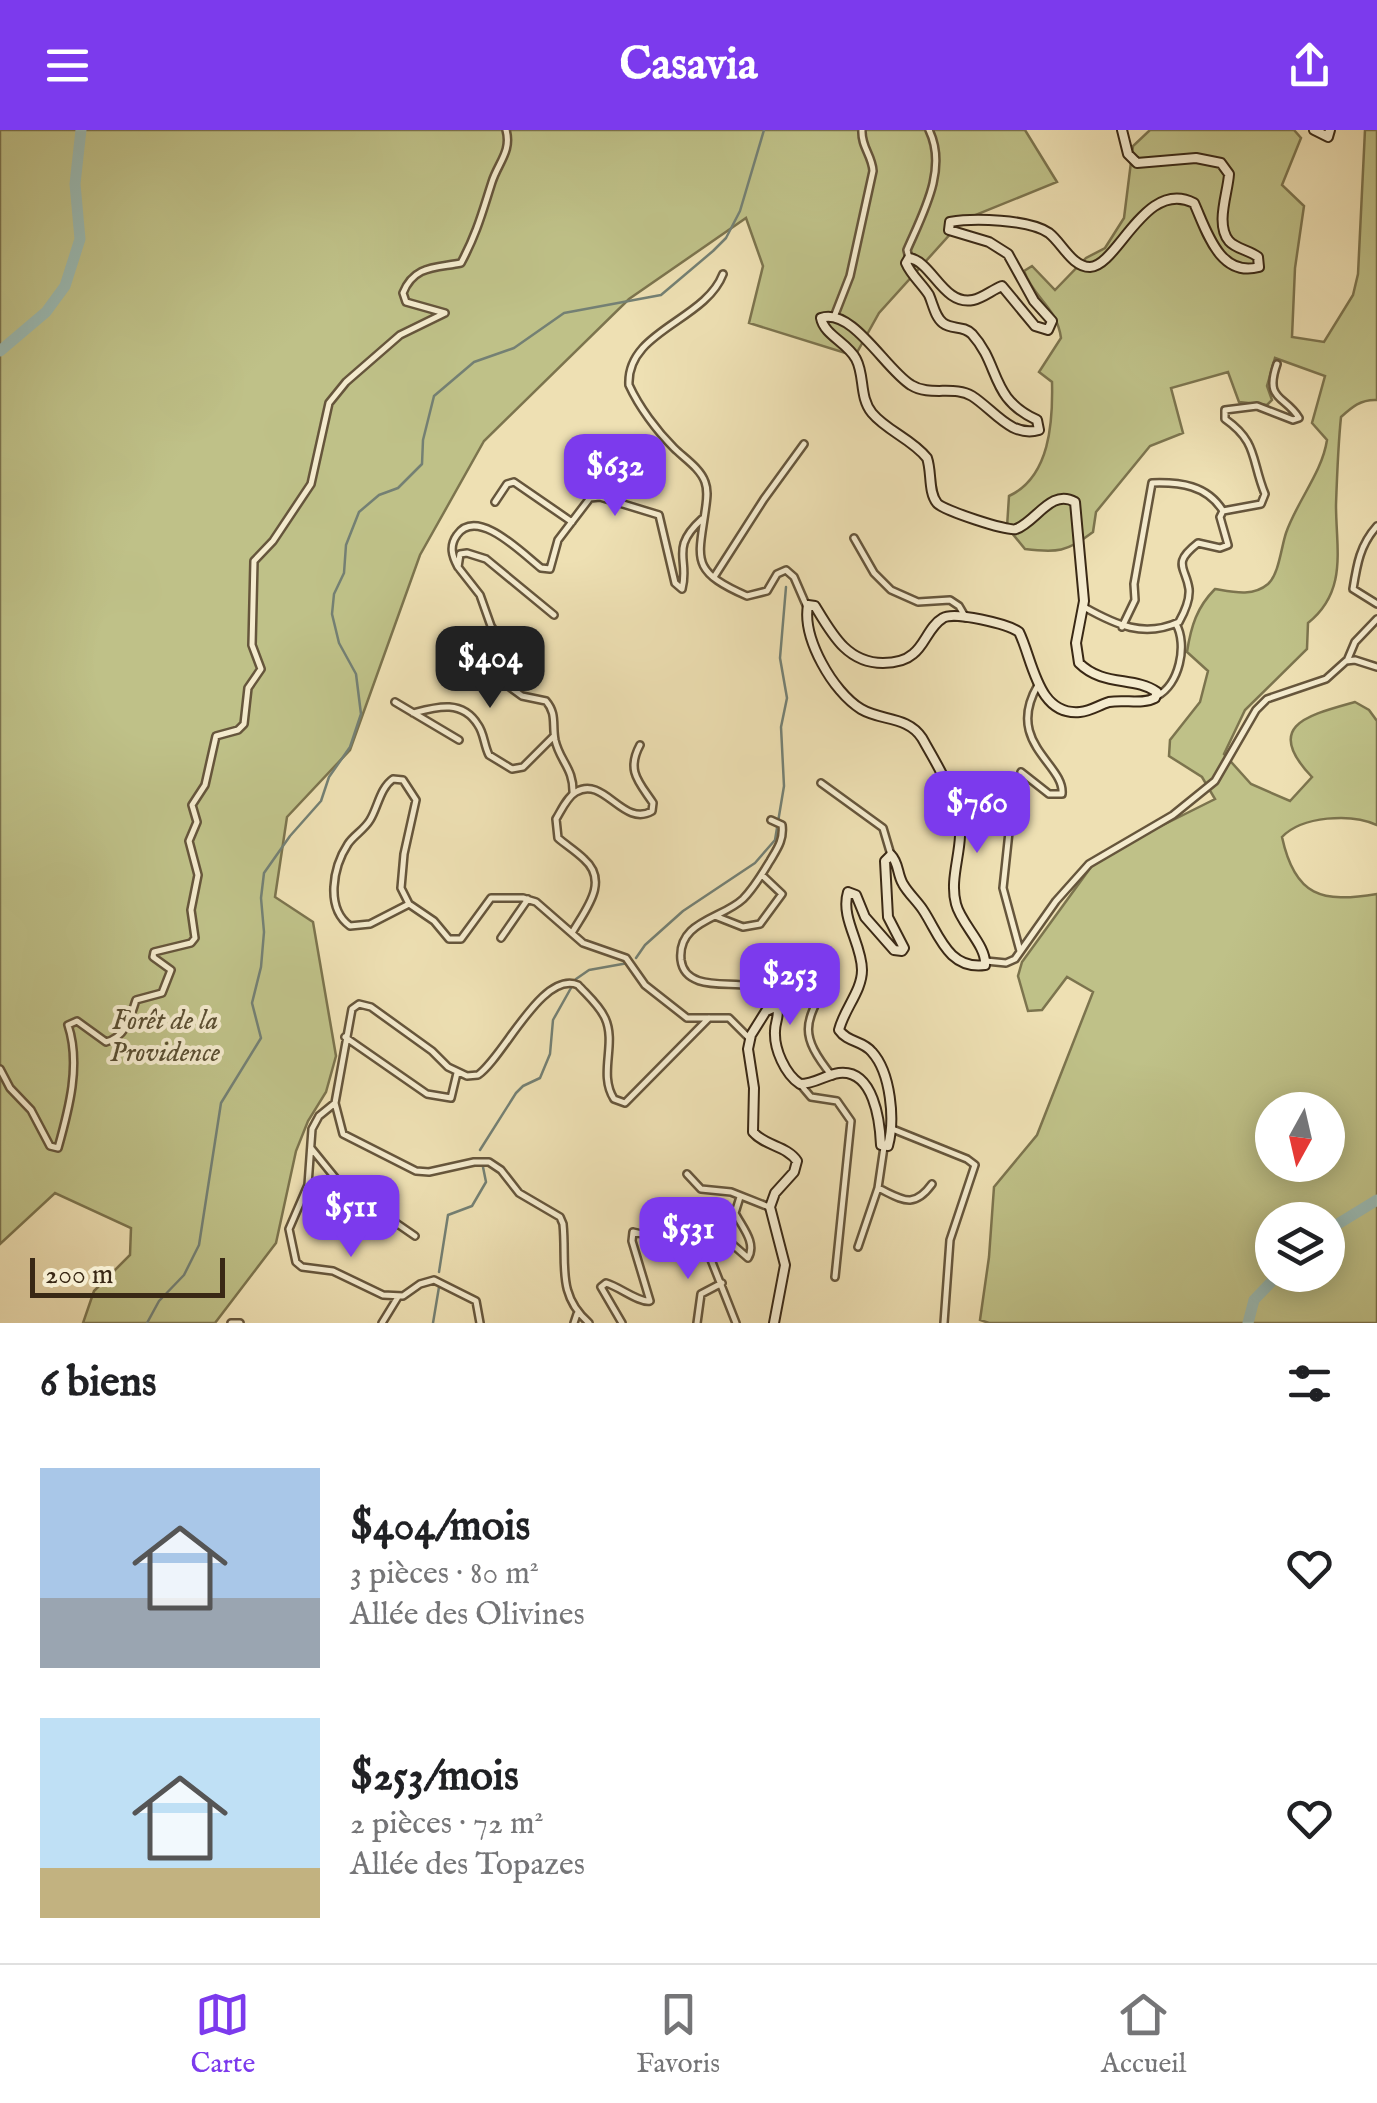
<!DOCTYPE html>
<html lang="fr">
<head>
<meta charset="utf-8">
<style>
	body { margin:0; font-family:"IM FELL English",serif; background:#f6f6f6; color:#202124; height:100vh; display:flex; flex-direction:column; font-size:38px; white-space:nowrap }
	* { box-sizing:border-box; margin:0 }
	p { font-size:32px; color:#757577 }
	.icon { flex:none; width:55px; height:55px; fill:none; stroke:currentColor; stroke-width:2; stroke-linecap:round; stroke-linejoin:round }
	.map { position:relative; height:1193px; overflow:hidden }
	.drawer { display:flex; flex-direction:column; background:#fff; flex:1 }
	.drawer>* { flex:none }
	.needle { width:65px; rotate:188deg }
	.buttons { position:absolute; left:1255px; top:962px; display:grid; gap:20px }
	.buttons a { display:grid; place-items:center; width:90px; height:90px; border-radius:50%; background:#fff; box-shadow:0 5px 25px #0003; font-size:50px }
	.scale { position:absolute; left:30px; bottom:25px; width:195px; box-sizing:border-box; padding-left:10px; border:5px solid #392815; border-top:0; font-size:28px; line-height:35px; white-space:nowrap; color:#392815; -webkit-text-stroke:8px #f4ebce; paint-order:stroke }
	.price { position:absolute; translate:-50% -85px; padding:0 22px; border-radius:20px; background:#7c3aed; color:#fff; font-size:32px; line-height:65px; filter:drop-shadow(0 2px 5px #0008) }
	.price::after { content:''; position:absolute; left:50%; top:60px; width:30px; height:22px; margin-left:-15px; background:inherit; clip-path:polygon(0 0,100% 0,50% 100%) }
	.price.current { background:#222; color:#fff }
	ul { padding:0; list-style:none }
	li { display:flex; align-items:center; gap:30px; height:250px; padding:0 40px }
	li span { display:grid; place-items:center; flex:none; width:280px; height:200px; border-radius:0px; color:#555 }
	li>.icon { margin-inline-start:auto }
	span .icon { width:120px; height:120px; fill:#fffc; stroke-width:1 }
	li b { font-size:42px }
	h2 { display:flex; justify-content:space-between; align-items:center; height:120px; padding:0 40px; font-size:42px }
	header { display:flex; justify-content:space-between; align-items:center; height:130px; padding:0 40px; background:#7c3aed; color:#fff; font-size:45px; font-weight:800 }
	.tab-bar { display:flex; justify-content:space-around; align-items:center; height:140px; border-top:2px solid #e0e0e0; background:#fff; font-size:28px; color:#757577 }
	.tab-bar a { display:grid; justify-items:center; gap:5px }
	.tab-bar .current { color:#7c3aed }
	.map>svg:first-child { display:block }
	.green { fill:#bfc188; stroke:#7c744e; stroke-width:2.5; fill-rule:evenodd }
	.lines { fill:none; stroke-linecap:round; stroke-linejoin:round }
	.stream { stroke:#748074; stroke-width:2.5 }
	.river { stroke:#9bbbb4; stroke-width:11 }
	.street-casing { stroke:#66563c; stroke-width:10 }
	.secondary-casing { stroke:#392815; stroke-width:12 }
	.street { stroke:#f4ebce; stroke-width:5 }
	.secondary { stroke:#f4ebce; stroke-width:8 }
	.labels { text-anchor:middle; stroke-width:8; stroke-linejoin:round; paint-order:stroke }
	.park-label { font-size:28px; font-style:italic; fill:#5a4e32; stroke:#f4ebce }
</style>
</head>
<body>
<header><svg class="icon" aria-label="menu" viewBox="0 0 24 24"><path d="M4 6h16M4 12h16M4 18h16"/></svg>Casavia<svg class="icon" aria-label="share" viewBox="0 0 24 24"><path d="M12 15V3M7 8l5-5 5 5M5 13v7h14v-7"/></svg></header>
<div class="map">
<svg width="1377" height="1193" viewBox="0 0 1377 1193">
	<rect width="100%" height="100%" fill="#eee0b3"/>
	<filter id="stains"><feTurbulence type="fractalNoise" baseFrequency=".002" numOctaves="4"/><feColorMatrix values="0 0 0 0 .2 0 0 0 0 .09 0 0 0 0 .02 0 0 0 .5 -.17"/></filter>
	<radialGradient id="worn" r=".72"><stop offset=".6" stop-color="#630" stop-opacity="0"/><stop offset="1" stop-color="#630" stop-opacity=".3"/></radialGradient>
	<path class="green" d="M 0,0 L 1025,0 L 1057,52 L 963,90 L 879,183 L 855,226 L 749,193 L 763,136 L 746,88 L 629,169 L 484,311 L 420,425 L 350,620 L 287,687 L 275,767 L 313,792 L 336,926 L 326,962 L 308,991 L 296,1021 L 276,1113 L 215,1193 L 83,1193 L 94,1161 L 130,1125 L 131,1098 L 55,1063 L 0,1114 Z
		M 1150,0 L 1294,0 L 1301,8 L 1282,55 L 1304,76 L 1295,138 L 1292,207 L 1324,212 L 1353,165 L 1358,144 L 1365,0 L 1377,0 L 1377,270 C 1361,269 1352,277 1341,287 C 1338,316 1337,346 1336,375 C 1336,419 1348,461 1308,493 L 1307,519 L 1245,580 L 1224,624 L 1251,654 L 1290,671 L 1312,647 C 1262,595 1309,585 1355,572 L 1369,580 L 1377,591 L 1377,695 C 1351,683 1302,686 1282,707 C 1295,767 1322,773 1377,764 L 1377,1193 L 989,1193 L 980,1190 L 989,1127 L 994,1057 L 1037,1005 L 1093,862 L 1067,847 L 1042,880 L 1028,881 L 1018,846 L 1022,832 L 1091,737 L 1113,720 L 1215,669 L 1202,647 L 1169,626 L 1170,610 L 1200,572 L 1208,541 L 1187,522 C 1191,496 1197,477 1215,459 C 1233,462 1253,467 1268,454 C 1279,444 1281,418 1286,403 C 1297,371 1322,343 1327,310 L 1312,293 L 1325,246 L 1275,228 L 1267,256 L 1272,270 L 1267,275 L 1239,272 L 1228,242 L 1171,258 L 1183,303 L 1150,316 L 1096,382 L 1093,402 C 1067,422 1057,423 1025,419 L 1007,397 L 1009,366 C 1050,347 1053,292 1052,252 L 1039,242 L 1061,208 C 1057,177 1034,169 1024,141 L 1032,136 L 1055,160 L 1086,128 L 1105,118 L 1124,88 L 1133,16 ZM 1272,980 L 1328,980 L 1328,1035 L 1272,1035 ZM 1272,1090 L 1328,1090 L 1328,1145 L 1272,1145 Z"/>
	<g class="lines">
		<path class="stream" d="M 636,828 L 645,815 L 683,781 L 755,733 L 775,710 L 784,656 L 781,597 L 787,568 L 780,528 L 786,457
			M 576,849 L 589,840 L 628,833
			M 480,1020 L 516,963 L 523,956 L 540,948 L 550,924 L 553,890 L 571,858
			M 439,1142 L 448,1085 L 472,1076 L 486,1052 L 483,1037
			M 147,1193 L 159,1171 L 184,1145 L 199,1115 L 221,973 L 261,908 L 252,873 L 261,837 L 264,802 L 261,768 L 264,743 L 290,706 L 321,671 L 329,647 L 350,617 L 361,584 L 356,544 L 339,513 L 332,484 L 334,464 L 344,443 L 346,415 L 359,382 L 379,365 L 398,358 L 422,334 L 423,310 L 434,266 L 474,232 L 514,218 L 564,183 L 661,165 L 713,121 L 726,108 L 740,81 L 764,0
			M 433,1193 L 439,1157"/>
		<path class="river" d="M 0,221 L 46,182 L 65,156 L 80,109 L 75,54 L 81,0
			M 1328,1100 L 1377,1070
			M 1248,1193 L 1254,1170 L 1278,1145"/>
		<g class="street-casing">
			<path id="street" d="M 909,128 L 907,120 C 923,83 948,39 929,0
				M 723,144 C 705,191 626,201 629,255 C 639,277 657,301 674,318 C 684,328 700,338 705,352 C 708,360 707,367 706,375 C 699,429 688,440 747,466 L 767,461 L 777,444 L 786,440 L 794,447 L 807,477
				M 445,183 L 406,172 L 403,163 C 414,135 436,138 461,133 C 477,103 482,83 492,52 C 498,33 512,21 506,0
				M 834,187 L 850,146 L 873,41 C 872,25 861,17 862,0
				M 495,372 L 507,354 L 514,352 L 572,392
				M 1223,381 L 1261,374 L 1265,364 C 1251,330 1258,312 1225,289 L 1225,280 L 1257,276 L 1293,290 L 1299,288 C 1285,265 1264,271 1277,234
				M 1377,396 C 1360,415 1357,434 1353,459 L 1377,474
				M 854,408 L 874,443 L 891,460 L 918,472 L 950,470 L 959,476 L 966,488
				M 458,437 C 452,426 449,416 457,405 C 477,376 523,424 541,438 L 550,439 L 558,410 L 590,368 L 600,367 L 659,385 L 675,453 L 682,459 C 690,429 669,419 702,389
				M 714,447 L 764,369 L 804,314
				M 1084,477 C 1116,495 1144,508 1179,492 C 1184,483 1190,469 1189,459 C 1186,437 1171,434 1198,413 L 1220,418 L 1228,415 L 1220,387 L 1223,381
				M 554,485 L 486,429 L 467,423 L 460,424 L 458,437 L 480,465 L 491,496 L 503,515 L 507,555 L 522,566 L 546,571 C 557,584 552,594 555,610 C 560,632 574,638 573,664
				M 1122,497 L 1135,470 L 1134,454 L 1152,353 C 1180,352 1207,355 1223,381
				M 1347,531 L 1355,512 L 1377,489
				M 1157,566 C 1179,555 1188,515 1176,494
				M 395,572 L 459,610
				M 413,583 C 436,577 462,569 478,595 C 484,603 484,615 489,625 L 512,639 L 523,637 L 554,606
				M 1021,642 L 1049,664 L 1062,664 C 1065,634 1004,613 1038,555
				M 821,653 L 883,698 L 891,725
				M 771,690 L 782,695 C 784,710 777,719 770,731 C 762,744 754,758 743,769 C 722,789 677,791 681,830 C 685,862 732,851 748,856 C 758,860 765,869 772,876
				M 1009,702 L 1003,758 L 1020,821
				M 409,774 L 370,794 L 350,796 C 325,778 333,737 348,714 C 354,705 364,700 370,690 C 378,677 380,658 393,649 L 403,650 L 416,670 L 404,724 L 401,758 L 409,774 L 434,791 L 449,809 L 461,809 L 491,768 L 523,768 L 536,772 L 583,813 L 626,828 L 645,855 L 687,888 L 729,888 L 750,909
				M 715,786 L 743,797 L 760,794 L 782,764 L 762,745
				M 572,803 C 585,780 610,752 584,729 C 576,721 566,715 558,708 L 556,689 C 561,681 567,667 576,662 C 604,645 623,698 652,681 L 653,673 C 639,652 626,641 640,615
				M 501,808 L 528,769
				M 986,831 L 1006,833 L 1015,829 L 1056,771 L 1089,734 L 1173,685 L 1215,651 L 1256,580 L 1267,569 L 1326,549 L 1346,531 L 1355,530 L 1377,537
				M 830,847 C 805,893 797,902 832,946
				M 345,907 L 427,964 L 451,968 L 457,943
				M 0,939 L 10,958 L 31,980 L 50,1016 L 58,1018 C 69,979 81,934 68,895 L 77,891 L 106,912 C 126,907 130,888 136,870 L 162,863 L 171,840 L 153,827 L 154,822 L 191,813 L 195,808 L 191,780 L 198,745 L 189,711 L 197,692 L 192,675 L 205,655 L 216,606 L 238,600 L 244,594 L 248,558 L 261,539 L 252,515 L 254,431 L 273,411 L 311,354 L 329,273 L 346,252 L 400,205 L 445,183
				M 800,954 L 811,967 L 837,971 L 851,991 L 835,1147
				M 335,973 L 319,986 L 312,999 L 308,1055 L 289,1099 L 296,1132 L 302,1137 L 333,1141 L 383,1165 L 403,1166 L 420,1154 L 434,1150 L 476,1171 L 480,1193
				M 890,998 L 967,1029 L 975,1035 L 950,1110 L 944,1193
				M 311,1018 L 341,1055 L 415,1106
				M 687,1044 L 701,1059 L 731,1062 L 769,1077
				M 878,1058 C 902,1069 913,1080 932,1054
				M 706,1117 L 736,1193
				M 858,1117 L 878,1058 L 884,1017
				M 231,1193 L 240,1193
				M 382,1193 L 398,1167
				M 574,1193 L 577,1184
				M 589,1193 C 556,1164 567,1134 563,1094 L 560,1087 L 519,1063 L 501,1040 L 489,1032 L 474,1032 L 429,1042 L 416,1041 L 343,1004 L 335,973 L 352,879 L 359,874 L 371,877 L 432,921 L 448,937 L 467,946 L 478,945 C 504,927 542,840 578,855 C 587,865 599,875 605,888 C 617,914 598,944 614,969 L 625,973 L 709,888
				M 622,1193 L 601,1157 L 606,1153 C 620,1157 639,1173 650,1171 L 632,1111 L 633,1102 L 694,1116 L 732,1114 L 748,1128 C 757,1113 742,1097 735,1083 L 740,1067
				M 697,1193 L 701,1164 L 722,1153"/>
		</g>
		<g class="secondary-casing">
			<path id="secondary" d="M 1314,0 L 1328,7 L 1330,0
				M 891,725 C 899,733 897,744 903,754 C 908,763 917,771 923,780 C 939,804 948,840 985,835 C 987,816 961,794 956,774 C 950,752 959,729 960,706 C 961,673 938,636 922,608 C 908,586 881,591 861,579 C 833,562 802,508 808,475 L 815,476 C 832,504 847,533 883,533 C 893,533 905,531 913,524 C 925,515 929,496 943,488 C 954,481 1008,494 1019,502 C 1033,530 1037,586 1080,582 C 1091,581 1099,575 1109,572 C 1125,569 1142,575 1155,568 L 1157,562 C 1134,546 1103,557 1079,533 L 1076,513 L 1084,471 L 1075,372 C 1051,358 1036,392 1016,399 C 1009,402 942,380 937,373 C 928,362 932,342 927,328 C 912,309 887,301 872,283 C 859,267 865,246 856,229 C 848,213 824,205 821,188 C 852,177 886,240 911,255 C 930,267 954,255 972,266 C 994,280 1011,308 1039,300 L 1037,290 C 989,268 1001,236 972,204 C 963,195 952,200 943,193 C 935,187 933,174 929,165 C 922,154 911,145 906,133 L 909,128 C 932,131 943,176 973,170 C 983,168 992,160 1002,156 L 1035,196 L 1048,200 L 1052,191 L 1034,171 L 1008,124 L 989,112 L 949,100 L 950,92 C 973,88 1029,89 1049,103 C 1062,113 1072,137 1090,137 C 1118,136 1145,48 1194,73 C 1206,99 1219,148 1259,137 L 1258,127 C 1249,120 1236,119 1229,111 C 1215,94 1228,63 1229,44 L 1221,33 L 1196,28 L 1137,33 L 1128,24 L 1122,0
				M 774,1193 L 785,1135 L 770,1077 L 775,1063 L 794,1042 L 797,1031 C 787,1016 765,1016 753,1002 L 754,958 L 748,919 L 751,905 L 766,881 L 777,876 C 780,886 775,891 775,901 C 774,919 785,944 800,954 C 815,954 825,945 839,943 C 874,939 880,992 881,1015 L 888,1016 C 895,990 891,943 872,922 C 862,910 848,913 839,900 C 844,879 862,861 862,840 C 862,814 840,788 848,762 L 856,765 L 865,787 L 894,820 L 902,821 L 904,818 L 888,787 L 885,731 L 891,725"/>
		</g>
		<use href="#street" class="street"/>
		<use href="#secondary" class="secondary"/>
	</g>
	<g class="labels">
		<g class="park-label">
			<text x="165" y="899">Forêt de la<tspan x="165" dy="32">Providence</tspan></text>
		</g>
	</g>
	<rect width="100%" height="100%" filter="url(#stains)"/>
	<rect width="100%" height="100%" fill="url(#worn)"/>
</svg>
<div class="buttons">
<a><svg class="needle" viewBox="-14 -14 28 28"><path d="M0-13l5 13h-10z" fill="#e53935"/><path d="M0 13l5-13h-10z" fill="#757577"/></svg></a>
<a><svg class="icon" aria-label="layers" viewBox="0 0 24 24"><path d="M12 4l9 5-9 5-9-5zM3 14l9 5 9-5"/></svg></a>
</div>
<div class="scale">200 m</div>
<b class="price" style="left:615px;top:389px">$632</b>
<b class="price current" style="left:490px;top:581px">$404</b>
<b class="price" style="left:977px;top:726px">$760</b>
<b class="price" style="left:790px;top:898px">$253</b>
<b class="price" style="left:351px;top:1130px">$511</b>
<b class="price" style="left:688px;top:1152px">$531</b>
</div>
<section class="drawer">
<h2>6 biens<svg class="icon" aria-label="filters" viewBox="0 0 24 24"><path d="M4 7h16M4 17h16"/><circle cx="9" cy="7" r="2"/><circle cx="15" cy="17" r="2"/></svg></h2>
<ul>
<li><span style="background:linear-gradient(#a9c7e8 65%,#9aa5b1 0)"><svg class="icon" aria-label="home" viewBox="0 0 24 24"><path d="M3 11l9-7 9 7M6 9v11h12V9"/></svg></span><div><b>$404/mois</b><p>3 pièces · 80 m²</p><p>Allée des Olivines</p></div><svg class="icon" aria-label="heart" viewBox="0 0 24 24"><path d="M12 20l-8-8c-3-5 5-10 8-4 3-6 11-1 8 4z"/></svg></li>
<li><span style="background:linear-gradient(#bfe0f5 75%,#c2b280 0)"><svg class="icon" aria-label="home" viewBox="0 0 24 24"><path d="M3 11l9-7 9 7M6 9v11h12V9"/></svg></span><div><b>$253/mois</b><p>2 pièces · 72 m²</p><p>Allée des Topazes</p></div><svg class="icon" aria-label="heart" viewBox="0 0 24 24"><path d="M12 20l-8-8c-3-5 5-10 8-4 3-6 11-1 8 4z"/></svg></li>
</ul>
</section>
<nav class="tab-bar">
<a class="current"><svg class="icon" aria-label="map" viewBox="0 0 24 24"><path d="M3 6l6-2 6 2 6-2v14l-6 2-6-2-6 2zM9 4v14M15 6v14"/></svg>Carte</a>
<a><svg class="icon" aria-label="saved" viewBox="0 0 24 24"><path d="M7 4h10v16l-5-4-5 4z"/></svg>Favoris</a>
<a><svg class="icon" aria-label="home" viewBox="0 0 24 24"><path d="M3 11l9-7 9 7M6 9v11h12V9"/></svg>Accueil</a>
</nav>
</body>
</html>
